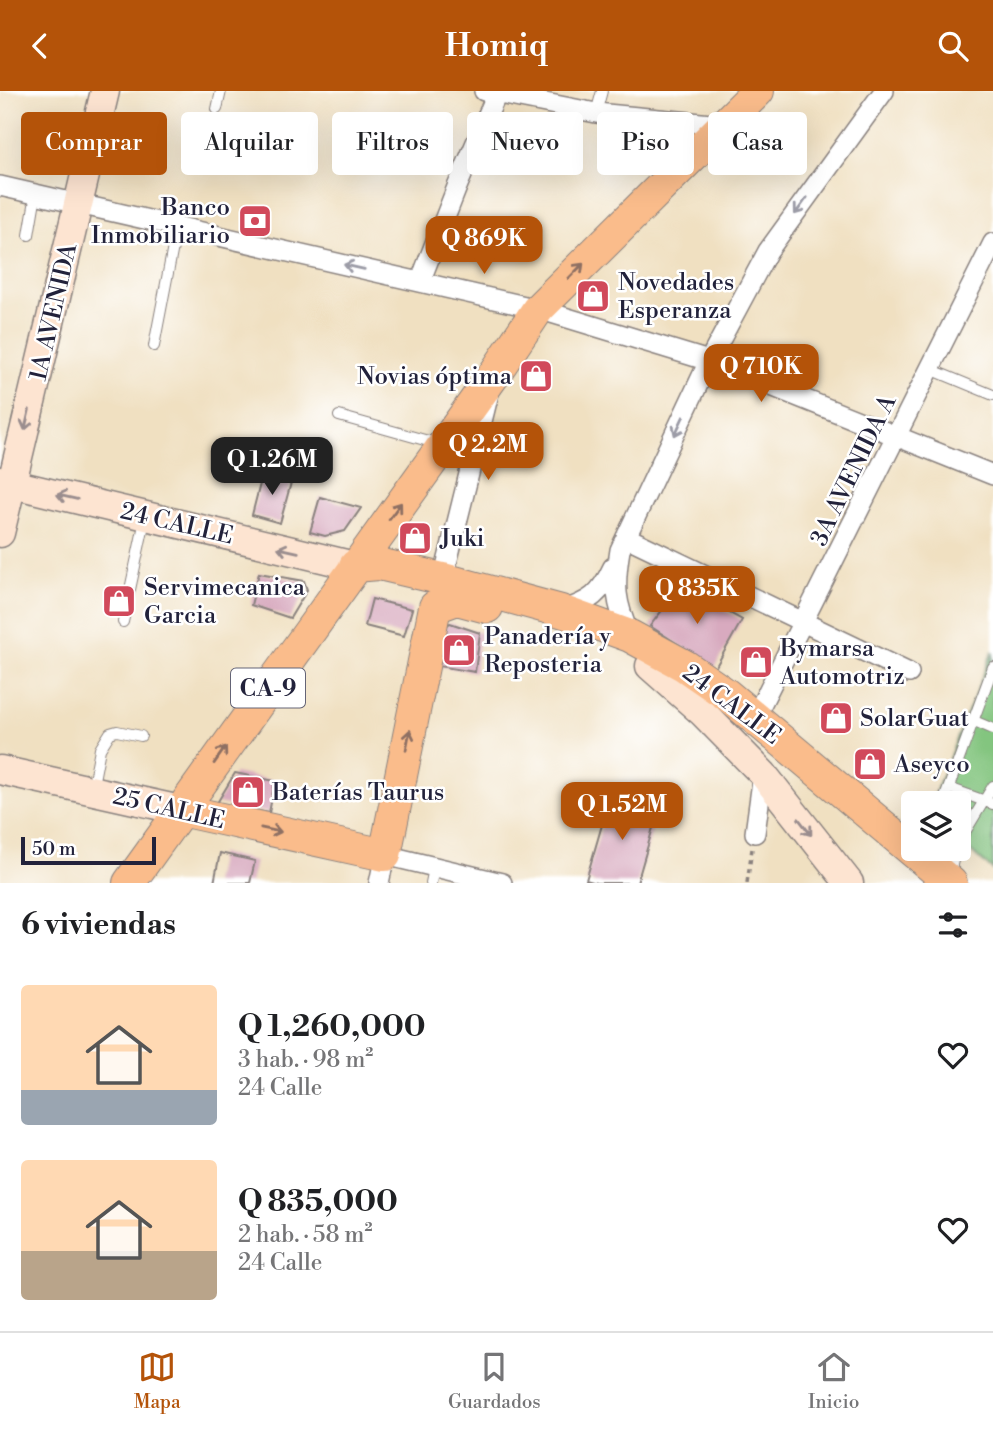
<!DOCTYPE html>
<html lang="es">
<head>
<meta charset="utf-8">
<style>
	body { margin:0; font-family:"Libre Bodoni",serif; background:#f2f2f2; color:#202124; height:100vh; display:flex; flex-direction:column; font-size:26px; white-space:nowrap }
	* { box-sizing:border-box; margin:0 }
	p { font-size:23px; color:#757577 }
	.icon { flex:none; width:38px; height:38px; fill:none; stroke:currentColor; stroke-width:2; stroke-linecap:round; stroke-linejoin:round }
	.map { position:relative; height:792px; overflow:hidden }
	.panel { display:flex; flex-direction:column; background:#fff; flex:1 }
	.panel>* { flex:none }
	.banner { position:absolute; left:21px; top:21px; width:952px; height:63px; display:flex; gap:14px }
	.tools { position:absolute; left:901px; top:700px; display:grid; gap:14px }
	.tools a { display:grid; place-items:center; width:70px; height:70px; border-radius:7px; background:#fff; box-shadow:0 7px 28px #0002; font-size:35px }
	.scale { position:absolute; left:21px; bottom:18px; width:135px; box-sizing:border-box; padding-left:7px; border:4px solid #22223b; border-top:0; font-size:19px; line-height:24px; white-space:nowrap; color:#22223b; -webkit-text-stroke:5px #fff; paint-order:stroke }
	.price { position:absolute; translate:-50% -60px; padding:0 16px; border-radius:14px; background:#b45309; color:#fff; font-size:23px; line-height:46px; filter:drop-shadow(0 2px 4px #0008) }
	.price::after { content:''; position:absolute; left:50%; top:42px; width:21px; height:16px; margin-left:-10px; background:inherit; clip-path:polygon(0 0,100% 0,50% 100%) }
	.price.current { background:#222; color:#fff }
	ul { padding:0; list-style:none }
	li { display:flex; align-items:center; gap:21px; height:175px; padding:0 21px }
	li span { display:grid; place-items:center; flex:none; width:196px; height:140px; border-radius:7px; color:#555 }
	li>.icon { margin-inline-start:auto }
	span .icon { width:84px; height:84px; fill:#fffc; stroke-width:1 }
	li b { font-size:30px }
	h2 { display:flex; justify-content:space-between; align-items:center; height:84px; padding:0 21px; font-size:30px }
	.chip { padding:0 24px; border-radius:7px; background:#fff; box-shadow:0 7px 28px #0002; font-size:24px; line-height:63px }
	.chip.current { background:#b45309; color:#fff }
	header { display:flex; justify-content:space-between; align-items:center; height:91px; padding:0 21px; background:#b45309; color:#fff; font-size:32px; font-weight:600 }
	.tab-bar { display:flex; justify-content:space-around; align-items:center; height:98px; border-top:2px solid #e0e0e0; background:#fff; font-size:19px; color:#757577 }
	.tab-bar a { display:grid; justify-items:center; gap:4px }
	.tab-bar .current { color:#b45309 }
	.map>svg:first-child { display:block }
	.green { fill:#83c57f; stroke:#52745d; stroke-width:2 }
	.building { fill:#d8aabf }
	.lines { fill:none; stroke-linecap:round; stroke-linejoin:round }
	.lane-casing { stroke:#89817e; stroke-width:12 }
	.street-casing { stroke:#89817e; stroke-width:22 }
	.secondary-casing { stroke:#89817e; stroke-width:31 }
	.primary-casing { stroke:#89817e; stroke-width:34 }
	.path { stroke:#89817e; stroke-width:3.5; stroke-dasharray:5 5; stroke-linecap:butt }
	.lane { stroke:#fff; stroke-width:10 }
	.street { stroke:#fff; stroke-width:19 }
	.secondary { stroke:#fde4d1; stroke-width:28 }
	.primary { stroke:#fabc8b; stroke-width:32 }
	.oneway { stroke:#9c9ca7 }
	.oneway2 { stroke:#8e6f63 }
	.oneway3 { stroke:#9a8d8e }
	.labels { text-anchor:middle; stroke-width:5; stroke-linejoin:round; paint-order:stroke }
	.shield { fill:#fff; stroke:#646476; stroke-width:2 }
	.shield-label { font-size:23px; font-weight:bold; fill:#22223b }
	.poi-label { font-size:24px; fill:#22223b; stroke:#fff; text-anchor:start }
	.street-label { font-size:24px; fill:#22223b; stroke:#fff }
</style>
</head>
<body>
<header><svg class="icon" aria-label="back" viewBox="0 0 24 24"><path d="M15 5l-7 7 7 7"/></svg>Homiq<svg class="icon" aria-label="search" viewBox="0 0 24 24"><circle cx="10" cy="10" r="6"/><path d="M15 15l6 6"/></svg></header>
<div class="map">
<svg width="993" height="792" viewBox="0 0 993 792">
	<rect width="100%" height="100%" fill="#fff"/>
	<filter id="ink" filterUnits="userSpaceOnUse"><feTurbulence type="fractalNoise" baseFrequency=".0143" numOctaves="2"/><feDisplacementMap in="SourceGraphic" scale="14" xChannelSelector="R" yChannelSelector="G"/><feConvolveMatrix kernelMatrix="1 2 1 2 8 2 1 2 1" color-interpolation-filters="sRGB"/></filter>
	<filter id="wash" filterUnits="userSpaceOnUse"><feTurbulence type="fractalNoise" baseFrequency=".00686" numOctaves="4" result="noise"/><feDisplacementMap in="SourceGraphic" scale="28" xChannelSelector="R" yChannelSelector="G"/><feGaussianBlur stdDeviation="1.57" result="paint"/><feColorMatrix in="noise" values="0 0 0 0 0 0 0 0 0 0 0 0 0 0 0 0 0 1.4 0 .05"/><feComposite in="paint" operator="in"/></filter>
	<g filter="url(#wash)">
		<rect width="100%" height="100%" fill="#f0e0c1"/>
		<path class="green" d="M 993,560 L 993,779 L 959,751 L 959,712 L 931,712 Z"/>
		<g id="blocks">
			<path class="building" d="M 263,381 L 292,388 L 280,432 L 252,424 Z
				M 320,406 L 361,417 L 345,440 L 325,445 L 310,441 Z
				M 259,482 L 304,490 L 307,499 L 290,527 L 251,514 Z
				M 681,495 L 742,529 L 715,577 L 650,535 Z
				M 372,508 L 412,518 L 404,545 L 365,535 Z
				M 450,532 L 480,542 L 475,581 L 438,575 L 444,537 Z
				M 235,682 L 275,690 L 269,722 L 217,712 Z
				M 611,703 L 659,716 L 637,792 L 596,792 L 586,789 Z
				M 220,762 L 255,770 L 250,792 L 214,792 Z"/>
		</g>
	</g>
	<g filter="url(#ink)">
		<use href="#blocks" fill-opacity="0" stroke="#89817e" stroke-width="2"/>
		<g class="lines">
			<g class="lane-casing">
				<path id="lane" d="M 217,18 L 221,0
					M 596,22 L 602,0
					M 29,144 L 36,103
					M 154,255 L 177,135
					M 930,278 L 993,304
					M 339,325 L 439,353
					M 123,531 L 145,429
					M 972,629 L 993,638
					M 949,697 L 993,713
					M 92,699 L 100,658 L 110,642 L 117,640 L 141,645
					M 943,712 L 993,576
					M 959,751 L 993,695
					M 949,785 L 956,758
					M 431,792 L 434,777"/>
			</g>
			<g class="street-casing">
				<path id="street" d="M 484,0 L 596,22 L 722,34
					M 0,95 L 538,218 L 709,270 L 993,384
					M 420,191 L 457,96 L 498,0
					M 626,446 L 909,582
					M 443,488 L 489,302
					M 562,520 C 591,510 600,504 613,476
					M 630,545 C 615,511 614,495 620,459 L 709,270 L 768,160 L 884,0
					M 755,626 L 993,152
					M 755,742 L 763,683
					M 379,792 L 385,764 L 502,792"/>
			</g>
			<g class="secondary-casing">
				<path id="secondary" d="M 0,390 L 355,475
					M 0,442 L 105,0
					M 650,575 L 702,621 L 763,683 L 849,792
					M 0,679 L 180,719"/>
			</g>
			<g class="primary-casing">
				<path id="primary" d="M 355,475 L 379,473 L 443,488 L 561,520 L 630,545 L 685,575 L 727,604 L 951,792
					M 435,516 L 457,508 L 487,516
					M 180,719 L 385,764 L 435,516
					M 129,792 L 493,285 L 538,218 L 758,0"/>
			</g>
			<path class="path" d="M 747,792 L 752,758"/>
			<use href="#lane" class="lane"/>
			<use href="#street" class="street"/>
			<use href="#secondary" class="secondary"/>
			<use href="#primary" class="primary"/>
		</g>
		<defs><path id="oneway-shaft" d="M-6 0H5M1.5-3L5.5 0L1.5 3" fill="none" stroke-width="1.6" stroke-linecap="round" stroke-linejoin="round" transform="scale(1.75)"/></defs>
		<g class="oneway">
			<use href="#oneway-shaft" transform="translate(801 115) rotate(126)"/>
			<use href="#oneway-shaft" transform="translate(354 176) rotate(-167)"/>
			<use href="#oneway-shaft" transform="translate(679 335) rotate(115)"/>
		</g>
		<g class="oneway2">
			<use href="#oneway-shaft" transform="translate(576 180) rotate(-45)"/>
			<use href="#oneway-shaft" transform="translate(395 420) rotate(-54)"/>
			<use href="#oneway-shaft" transform="translate(408 649) rotate(-79)"/>
			<use href="#oneway-shaft" transform="translate(220 664) rotate(-55)"/>
			<use href="#oneway-shaft" transform="translate(271 739) rotate(12)"/>
		</g>
		<g class="oneway3">
			<use href="#oneway-shaft" transform="translate(27 329) rotate(103)"/>
			<use href="#oneway-shaft" transform="translate(67 406) rotate(-167)"/>
			<use href="#oneway-shaft" transform="translate(288 459) rotate(-167)"/>
			<use href="#oneway-shaft" transform="translate(805 736) rotate(52)"/>
		</g>
	</g>
	<defs>
		<g id="bank-square" transform="scale(1.75)"><rect x="-9" y="-9" width="18" height="18" rx="4" fill="#d1495b" stroke="#fff"/><path d="M-6-4H6V4H-6ZM0-2.3a2.3 2.3 0 1 0 0 4.6a2.3 2.3 0 1 0 0-4.6Z" fill="#fff"/></g>
		<g id="shop-square" transform="scale(1.75)"><rect x="-9" y="-9" width="18" height="18" rx="4" fill="#d1495b" stroke="#fff"/><path d="M-5-2.5h2.3a2.7 3.5 0 0 1 5.4 0H5L5.5 6h-11ZM-1.5-2.5h3a1.5 2.3 0 0 0-3 0Z" fill="#fff"/></g>
	</defs>
	<g fill-rule="evenodd">
		<use href="#bank-square" x="255" y="130"/>
		<use href="#shop-square" x="593" y="205"/>
		<use href="#shop-square" x="536" y="285"/>
		<use href="#shop-square" x="415" y="447"/>
		<use href="#shop-square" x="119" y="510"/>
		<use href="#shop-square" x="459" y="559"/>
		<use href="#shop-square" x="756" y="571"/>
		<use href="#shop-square" x="836" y="627"/>
		<use href="#shop-square" x="870" y="673"/>
		<use href="#shop-square" x="248" y="701"/>
	</g>
	<g class="labels">
		<rect class="shield" x="231" y="577.5" width="74" height="39" rx="5"/>
		<g class="shield-label">
			<text x="268" y="605">CA-9</text>
		</g>
		<g class="poi-label">
			<text x="230" y="124" text-anchor="end">Banco<tspan x="230" dy="28">Inmobiliario</tspan></text>
			<text x="618" y="199">Novedades<tspan x="618" dy="28">Esperanza</tspan></text>
			<text x="512" y="293" text-anchor="end">Novias óptima</text>
			<text x="440" y="455">Juki</text>
			<text x="144" y="504">Servimecanica<tspan x="144" dy="28">Garcia</tspan></text>
			<text x="484" y="553">Panadería y<tspan x="484" dy="28">Reposteria</tspan></text>
			<text x="780" y="565">Bymarsa<tspan x="780" dy="28">Automotriz</tspan></text>
			<text x="860" y="635">SolarGuat</text>
			<text x="894" y="681">Aseyco</text>
			<text x="272" y="709">Baterías Taurus</text>
		</g>
		<g class="street-label">
			<text transform="translate(53 221) rotate(-77)" y="8">1A AVENIDA</text>
			<text transform="translate(853 379) rotate(-64)" y="8">3A AVENIDA A</text>
			<text transform="translate(177 432) rotate(13)" y="8">24 CALLE</text>
			<text transform="translate(732 613) rotate(37)" y="8">24 CALLE</text>
			<text transform="translate(169 717) rotate(13)" y="8">25 CALLE</text>
		</g>
	</g>
</svg>
<div class="tools">
<a><svg class="icon" aria-label="layers" viewBox="0 0 24 24"><path d="M12 4l9 5-9 5-9-5zM3 14l9 5 9-5"/></svg></a>
</div>
<div class="scale">50 m</div>
<b class="price" style="left:484px;top:185px">Q 869K</b>
<b class="price" style="left:761px;top:313px">Q 710K</b>
<b class="price" style="left:488px;top:391px">Q 2.2M</b>
<b class="price current" style="left:272px;top:406px">Q 1.26M</b>
<b class="price" style="left:697px;top:535px">Q 835K</b>
<b class="price" style="left:622px;top:751px">Q 1.52M</b>
<div class="banner">
<a class="chip current">Comprar</a>
<a class="chip">Alquilar</a>
<a class="chip">Filtros</a>
<a class="chip">Nuevo</a>
<a class="chip">Piso</a>
<a class="chip">Casa</a>
</div>
</div>
<section class="panel">
<h2>6 viviendas<svg class="icon" aria-label="filters" viewBox="0 0 24 24"><path d="M4 7h16M4 17h16"/><circle cx="9" cy="7" r="2"/><circle cx="15" cy="17" r="2"/></svg></h2>
<ul>
<li><span style="background:linear-gradient(#ffd9b3 75%,#9aa5b1 0)"><svg class="icon" aria-label="home" viewBox="0 0 24 24"><path d="M3 11l9-7 9 7M6 9v11h12V9"/></svg></span><div><b>Q 1,260,000</b><p>3 hab. · 98 m²</p><p>24 Calle</p></div><svg class="icon" aria-label="heart" viewBox="0 0 24 24"><path d="M12 20l-8-8c-3-5 5-10 8-4 3-6 11-1 8 4z"/></svg></li>
<li><span style="background:linear-gradient(#ffd9b3 65%,#b9a48a 0)"><svg class="icon" aria-label="home" viewBox="0 0 24 24"><path d="M3 11l9-7 9 7M6 9v11h12V9"/></svg></span><div><b>Q 835,000</b><p>2 hab. · 58 m²</p><p>24 Calle</p></div><svg class="icon" aria-label="heart" viewBox="0 0 24 24"><path d="M12 20l-8-8c-3-5 5-10 8-4 3-6 11-1 8 4z"/></svg></li>
</ul>
</section>
<nav class="tab-bar">
<a class="current"><svg class="icon" aria-label="map" viewBox="0 0 24 24"><path d="M3 6l6-2 6 2 6-2v14l-6 2-6-2-6 2zM9 4v14M15 6v14"/></svg>Mapa</a>
<a><svg class="icon" aria-label="saved" viewBox="0 0 24 24"><path d="M7 4h10v16l-5-4-5 4z"/></svg>Guardados</a>
<a><svg class="icon" aria-label="home" viewBox="0 0 24 24"><path d="M3 11l9-7 9 7M6 9v11h12V9"/></svg>Inicio</a>
</nav>
</body>
</html>
